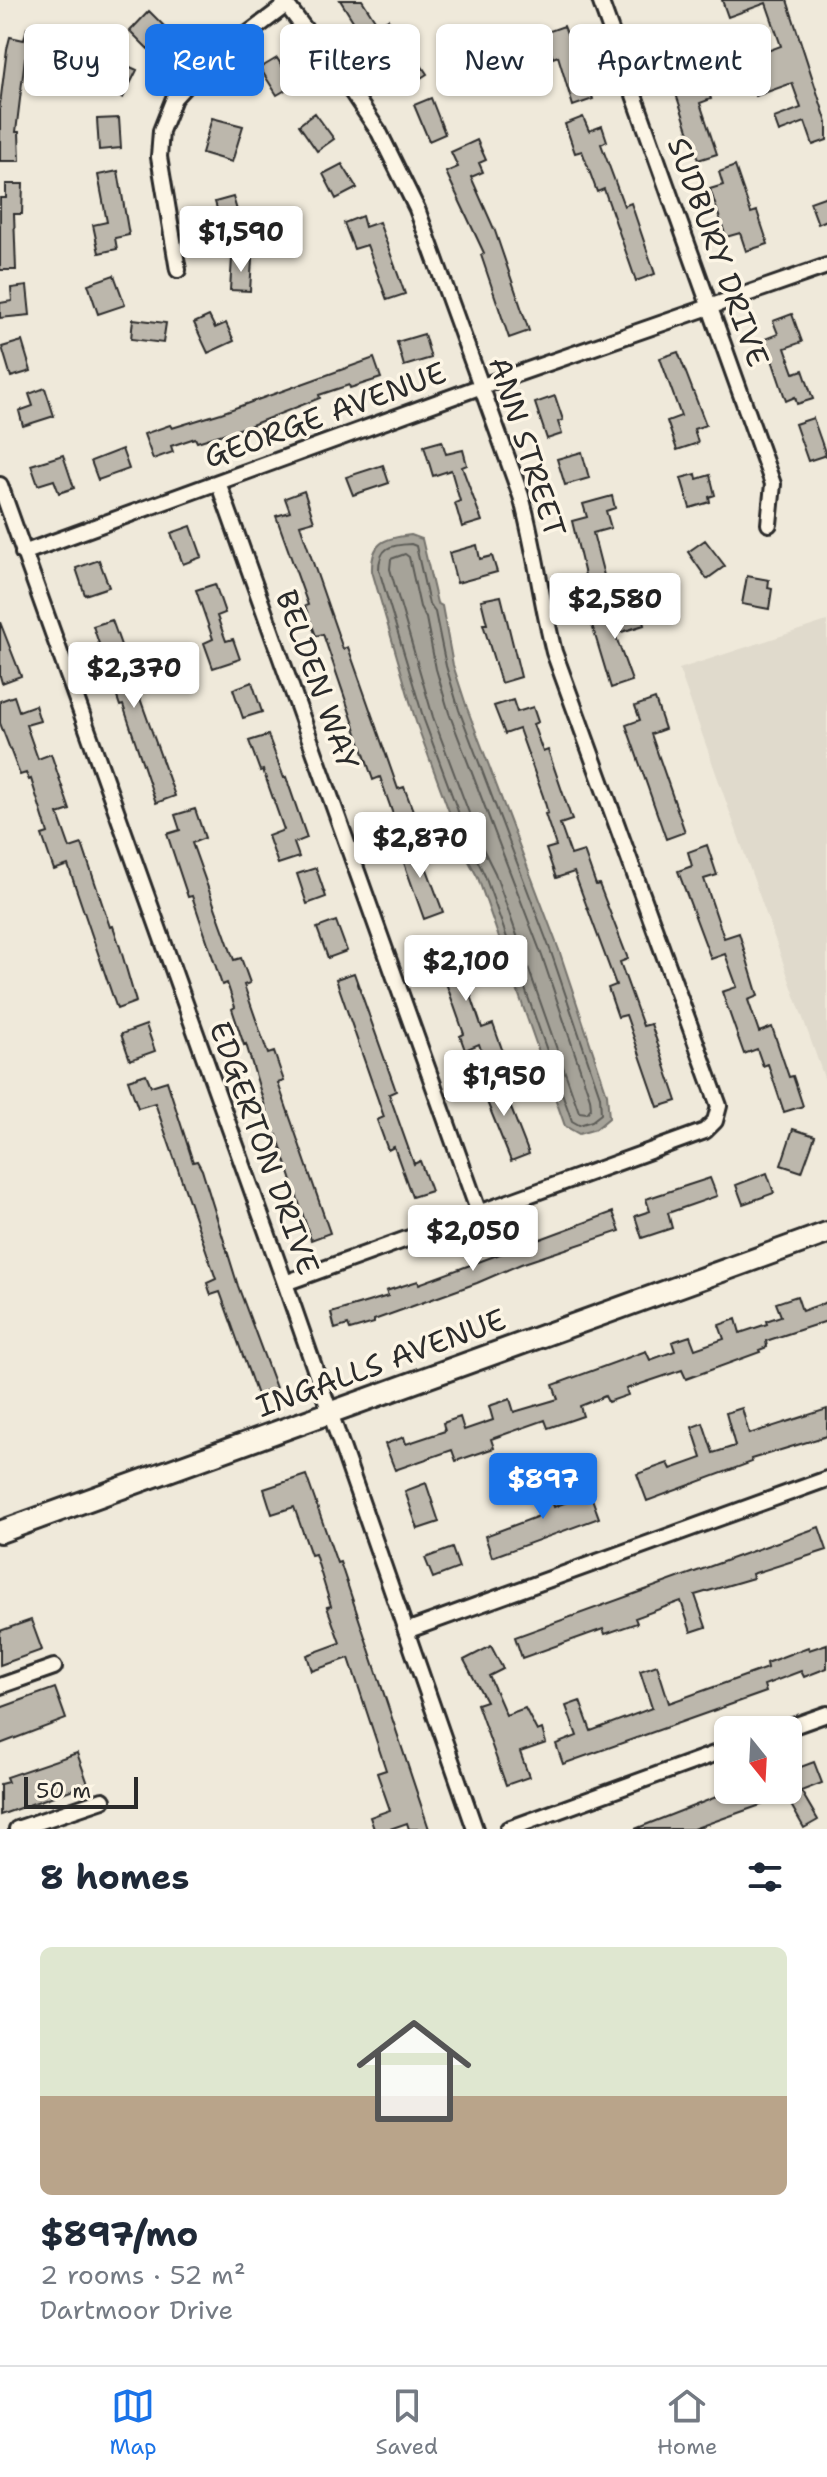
<!DOCTYPE html>
<html lang="en">
<head>
<meta charset="utf-8">
<style>
	body { margin:0; font-family:"Shantell Sans",sans-serif; background:#f6f6f7; color:#1f2937; height:100vh; display:flex; flex-direction:column; font-size:30px; white-space:nowrap }
	* { box-sizing:border-box; margin:0 }
	p { font-size:26px; color:#747a83 }
	.icon { flex:none; width:44px; height:44px; fill:none; stroke:currentColor; stroke-width:2; stroke-linecap:round; stroke-linejoin:round }
	.map { position:relative; height:1829px; overflow:hidden }
	.side { display:flex; flex-direction:column; background:#fff; flex:1 }
	.side>* { flex:none }
	.top-card { position:absolute; left:24px; top:24px; width:780px; height:72px; display:flex; gap:16px }
	.needle { width:52px; rotate:162deg }
	.tools { position:absolute; left:714px; top:1716px; display:grid; gap:16px }
	.tools a { display:grid; place-items:center; width:88px; height:88px; border-radius:12px; background:#fff; box-shadow:0 2px 6px #0004; font-size:40px }
	.scale { position:absolute; left:24px; bottom:20px; width:114px; box-sizing:border-box; padding-left:8px; border:4px solid #2b2b2b; border-top:0; font-size:22px; line-height:28px; white-space:nowrap; color:#2b2b2b; -webkit-text-stroke:6px #fcf5e5; paint-order:stroke }
	.price { position:absolute; translate:-50% -68px; padding:0 18px; border-radius:8px; background:#fff; color:#222; font-size:26px; line-height:52px; filter:drop-shadow(0 2px 4px #0008) }
	.price::after { content:''; position:absolute; left:50%; top:48px; width:24px; height:18px; margin-left:-12px; background:inherit; clip-path:polygon(0 0,100% 0,50% 100%) }
	.price.active { background:#1a73e8; color:#fff }
	ul { padding:0; list-style:none }
	li { display:grid; align-content:center; gap:16px; height:424px; padding:0 40px }
	li span { display:grid; place-items:center; height:248px; border-radius:12px; color:#555 }
	li>.icon { margin-inline-start:auto }
	span .icon { width:144px; height:144px; fill:#fffc; stroke-width:1 }
	li b { font-size:34px }
	h2 { display:flex; justify-content:space-between; align-items:center; height:96px; padding:0 40px; font-size:34px }
	.chip { padding:0 28px; border-radius:12px; background:#fff; box-shadow:0 2px 6px #0004; font-size:28px; line-height:72px }
	.chip.active { background:#1a73e8; color:#fff }
	.dock { display:flex; justify-content:space-around; align-items:center; height:112px; border-top:2px solid #e0e1e3; background:#fff; font-size:22px; color:#747a83 }
	.dock a { display:grid; justify-items:center; gap:4px }
	.dock .active { color:#1a73e8 }
	.map>svg:first-child { display:block }
	.built { fill:#e0dacc }
	.water { fill:#a6a399; stroke:#75736d; stroke-width:2 }
	.lines { fill:none; stroke-linecap:round; stroke-linejoin:round }
	.shore { stroke:#5c5b57; stroke-width:2 }
	.building { fill:#bcb7ac; stroke:#2b2b2b; stroke-width:2 }
	.street-casing { stroke:#2b2b2b; stroke-width:20 }
	.secondary-casing { stroke:#2b2b2b; stroke-width:26 }
	.street { stroke:#fcf5e5; stroke-width:14 }
	.secondary { stroke:#fcf5e5; stroke-width:20 }
	.labels { text-anchor:middle; stroke-width:7; stroke-linejoin:round; paint-order:stroke }
	.street-label { font-size:30px; fill:#2b2b2b; stroke:#fcf5e5 }
</style>
</head>
<body>
<div class="map">
<svg width="827" height="1829" viewBox="0 0 827 1829">
	<rect width="100%" height="100%" fill="#efe9da"/>
	<filter id="ink" filterUnits="userSpaceOnUse"><feTurbulence type="fractalNoise" baseFrequency=".0125" numOctaves="2"/><feDisplacementMap in="SourceGraphic" scale="16" xChannelSelector="R" yChannelSelector="G"/><feConvolveMatrix kernelMatrix="1 2 1 2 8 2 1 2 1" color-interpolation-filters="sRGB"/></filter>
	<g filter="url(#ink)">
		<path class="built" d="M 827,621 L 827,1086 L 679,669 Z"/>
		<path class="water" d="M 411,535 L 422,539 L 437,603 L 442,606 L 453,665 L 467,708 L 559,950 L 607,1094 L 609,1118 L 596,1129 L 579,1134 L 565,1126 L 478,878 L 464,852 L 416,722 L 372,571 C 371,542 384,538 411,535 Z"/>
		<g class="lines">
			<path class="shore" d="M 411,544 L 416,546 L 429,604 L 435,612 L 446,666 L 459,710 L 551,952 L 600,1096 L 601,1114 L 592,1121 L 579,1125 L 572,1121 L 485,876 L 472,849 L 424,720 L 379,570 C 379,547 390,545 411,544 Z
				M 405,554 L 409,557 L 420,607 L 426,618 L 436,669 L 449,713 L 542,956 L 590,1098 L 591,1108 L 587,1113 L 579,1112 L 495,873 L 481,845 L 433,717 L 390,569 L 391,559 Z"/>
		</g>
		<path class="building" d="M 340,0 L 362,0 L 378,25 L 388,19 L 396,31 L 370,48 Z
			M 722,0 L 787,0 L 827,123 L 827,140 L 813,145 L 805,122 L 779,132 L 774,118 L 801,108 L 792,83 L 756,96 L 750,80 L 767,74 L 759,54 L 781,46 L 766,3 L 728,17 Z
			M 149,11 L 167,29 L 148,49 L 130,31 Z
			M 564,26 L 593,99 L 573,106 L 558,56 L 553,58 L 544,33 Z
			M 27,28 L 43,32 L 37,60 L 25,58 L 16,132 L 19,132 L 20,161 L 0,161 L 0,104 L 7,49 L 10,37 L 24,40 Z
			M 677,29 L 688,60 L 669,67 L 658,36 Z
			M 411,50 L 427,74 L 400,91 L 392,77 L 403,70 L 396,59 Z
			M 277,58 L 294,85 L 277,95 L 260,68 Z
			M 119,62 L 137,70 L 123,98 L 105,90 Z
			M 702,72 L 711,99 L 700,103 L 717,154 L 698,160 L 676,94 L 689,90 L 685,77 Z
			M 431,98 L 445,134 L 429,141 L 414,105 Z
			M 315,113 L 334,139 L 317,151 L 299,125 Z
			M 583,117 L 589,131 L 602,126 L 607,141 L 601,144 L 624,206 L 631,203 L 655,274 L 636,281 L 604,189 L 597,192 L 582,151 L 575,153 L 565,124 Z
			M 119,118 L 121,148 L 99,150 L 97,119 Z
			M 212,118 L 243,126 L 232,162 L 202,153 Z
			M 477,140 L 486,160 L 479,163 L 483,172 L 471,177 L 495,231 L 529,331 L 509,338 L 481,255 L 484,253 L 446,172 L 458,167 L 451,152 Z
			M 342,164 L 357,188 L 336,199 L 323,174 Z
			M 735,166 L 751,213 L 757,211 L 768,244 L 746,251 L 740,233 L 726,237 L 710,189 L 723,185 L 719,172 Z
			M 118,171 L 129,235 L 115,238 L 117,249 L 99,253 L 93,225 L 107,222 L 98,175 Z
			M 6,184 L 23,184 L 22,214 L 14,214 L 16,270 L 0,270 L 0,198 L 6,198 Z
			M 827,196 L 827,220 L 818,224 L 810,202 Z
			M 233,197 L 244,234 L 226,239 L 215,202 Z
			M 362,216 L 365,227 L 379,222 L 405,294 L 387,300 L 367,245 L 354,249 L 344,223 Z
			M 232,258 L 252,259 L 250,291 L 230,290 Z
			M 114,275 L 125,305 L 98,314 L 88,284 Z
			M 27,286 L 30,315 L 0,318 L 0,303 L 12,301 L 11,288 Z
			M 792,314 L 802,342 L 785,348 L 794,373 L 803,370 L 813,399 L 797,404 L 795,397 L 786,401 L 765,339 L 778,334 L 773,321 Z
			M 209,316 L 215,328 L 226,323 L 234,341 L 208,353 L 194,323 Z
			M 133,319 L 166,323 L 163,343 L 131,339 Z
			M 424,334 L 431,358 L 404,366 L 397,342 Z
			M 22,341 L 31,371 L 11,377 L 2,347 Z
			M 678,352 L 706,425 L 694,429 L 698,443 L 677,450 L 667,421 L 681,416 L 660,358 Z
			M 374,358 L 381,378 L 350,388 L 349,385 L 319,395 L 320,398 L 249,426 L 197,442 L 195,438 L 171,446 L 173,452 L 153,459 L 144,434 L 170,425 L 172,428 L 221,413 Z
			M 45,388 L 54,416 L 23,426 L 19,411 L 33,406 L 29,394 Z
			M 555,396 L 563,420 L 558,422 L 562,434 L 547,439 L 535,403 Z
			M 813,418 L 826,455 L 808,461 L 795,424 Z
			M 442,441 L 446,454 L 463,450 L 467,465 L 462,467 L 482,521 L 462,527 L 455,503 L 460,501 L 451,470 L 433,476 L 424,446 Z
			M 122,449 L 129,469 L 98,480 L 91,461 Z
			M 582,452 L 589,478 L 565,485 L 557,459 Z
			M 63,455 L 74,488 L 59,493 L 54,480 L 38,485 L 31,465 Z
			M 383,465 L 389,483 L 353,495 L 346,477 Z
			M 696,474 L 697,479 L 710,475 L 715,495 L 709,497 L 710,502 L 690,508 L 681,478 Z
			M 304,491 L 314,521 L 300,525 L 343,649 L 348,647 L 398,789 L 404,787 L 415,816 L 396,823 L 380,777 L 373,780 L 323,634 L 316,636 L 305,606 L 308,605 L 276,516 L 290,512 L 285,498 Z
			M 612,496 L 615,508 L 606,511 L 611,528 L 593,533 L 608,591 L 590,596 L 572,521 L 587,517 L 583,504 Z
			M 191,526 L 202,557 L 183,564 L 171,533 Z
			M 705,540 L 725,566 L 707,579 L 688,552 Z
			M 477,545 L 480,559 L 492,556 L 497,572 L 457,583 L 449,553 Z
			M 99,560 L 109,587 L 85,595 L 76,568 Z
			M 747,576 L 769,580 L 768,588 L 772,589 L 769,609 L 742,604 Z
			M 215,584 L 225,613 L 217,616 L 226,641 L 233,639 L 240,659 L 213,668 L 204,643 L 213,639 L 196,590 Z
			M 501,596 L 521,677 L 501,683 L 483,624 L 487,624 L 481,600 Z
			M 621,600 L 626,615 L 640,610 L 644,625 L 615,634 L 632,681 L 611,688 L 592,625 L 607,620 L 602,606 Z
			M 112,620 L 175,796 L 156,803 L 123,705 L 120,706 L 93,626 Z
			M 0,622 L 21,676 L 2,683 L 0,676 Z
			M 252,682 L 262,712 L 243,718 L 233,689 Z
			M 14,696 L 19,711 L 35,705 L 40,721 L 26,725 L 38,759 L 51,754 L 70,810 L 58,814 L 70,848 L 82,844 L 110,927 L 113,926 L 120,947 L 136,1002 L 117,1009 L 68,865 L 54,870 L 42,835 L 48,833 L 31,779 L 29,780 L 26,773 L 20,775 L 0,723 L 0,701 Z
			M 655,699 L 665,729 L 651,734 L 685,832 L 666,839 L 626,725 L 640,720 L 635,706 Z
			M 513,700 L 517,712 L 533,707 L 538,722 L 533,724 L 543,752 L 548,750 L 572,820 L 560,824 L 571,855 L 584,851 L 596,885 L 599,884 L 628,959 L 620,962 L 643,1026 L 651,1024 L 677,1101 L 658,1107 L 626,1015 L 618,1017 L 608,988 L 616,985 L 574,872 L 556,878 L 546,849 L 556,846 L 545,814 L 548,813 L 543,796 L 519,729 L 505,734 L 494,706 Z
			M 268,735 L 284,778 L 286,777 L 307,838 L 294,843 L 299,857 L 278,864 L 268,836 L 284,830 L 263,770 L 260,771 L 249,741 Z
			M 195,809 L 205,838 L 192,843 L 234,960 L 241,958 L 250,983 L 244,985 L 268,1054 L 274,1052 L 284,1081 L 278,1083 L 330,1233 L 311,1240 L 277,1135 L 274,1136 L 246,1044 L 244,1045 L 232,1009 L 235,1007 L 227,983 L 222,985 L 192,896 L 188,897 L 167,834 L 180,830 L 175,815 Z
			M 416,840 L 443,912 L 424,919 L 398,846 Z
			M 707,845 L 717,875 L 704,879 L 724,938 L 739,933 L 758,996 L 748,1000 L 759,1032 L 772,1027 L 789,1077 L 793,1076 L 803,1106 L 784,1112 L 768,1064 L 763,1066 L 757,1049 L 744,1054 L 722,992 L 737,987 L 725,954 L 711,959 L 678,871 L 692,866 L 688,852 Z
			M 316,868 L 326,897 L 307,904 L 297,874 Z
			M 336,921 L 347,951 L 328,958 L 317,928 Z
			M 452,939 L 482,1028 L 493,1024 L 503,1052 L 484,1059 L 479,1044 L 465,1050 L 460,1036 L 464,1034 L 433,946 Z
			M 354,973 L 396,1091 L 389,1094 L 414,1164 L 420,1161 L 431,1191 L 412,1197 L 394,1147 L 388,1150 L 377,1120 L 384,1117 L 336,979 Z
			M 146,1025 L 155,1051 L 130,1060 L 121,1034 Z
			M 146,1074 L 151,1086 L 167,1081 L 193,1162 L 197,1161 L 202,1170 L 238,1286 L 276,1388 L 257,1395 L 220,1292 L 211,1295 L 207,1283 L 216,1279 L 155,1103 L 138,1108 L 128,1080 Z
			M 498,1075 L 529,1154 L 511,1161 L 479,1082 Z
			M 793,1129 L 815,1136 L 802,1172 L 781,1165 Z
			M 767,1173 L 774,1193 L 743,1204 L 736,1185 Z
			M 710,1178 L 717,1196 L 668,1213 L 672,1228 L 642,1238 L 635,1216 L 650,1211 L 646,1199 Z
			M 613,1212 L 620,1231 L 521,1264 L 477,1283 L 374,1320 L 374,1323 L 350,1330 L 348,1325 L 335,1329 L 331,1313 L 388,1296 L 386,1291 L 418,1281 L 419,1284 Z
			M 797,1296 L 802,1311 L 827,1302 L 827,1321 L 766,1341 L 767,1347 L 759,1350 L 760,1352 L 686,1379 L 682,1370 L 626,1389 L 628,1395 L 608,1402 L 605,1396 L 580,1406 L 583,1416 L 548,1428 L 545,1420 L 491,1439 L 494,1448 L 456,1461 L 452,1450 L 395,1470 L 385,1444 L 404,1437 L 406,1444 L 445,1431 L 443,1423 L 460,1417 L 464,1430 L 493,1420 L 489,1406 L 510,1399 L 514,1412 L 558,1399 L 553,1385 L 646,1351 L 650,1360 L 675,1351 L 672,1342 L 690,1336 L 695,1349 L 724,1339 L 719,1325 L 736,1319 L 740,1333 L 767,1324 L 766,1321 L 781,1316 L 776,1303 Z
			M 742,1408 L 749,1434 L 827,1409 L 827,1436 L 751,1459 L 752,1462 L 647,1501 L 637,1474 L 668,1463 L 671,1469 L 702,1458 L 692,1427 L 703,1423 L 713,1453 L 735,1446 L 726,1413 Z
			M 306,1475 L 337,1563 L 340,1562 L 429,1829 L 409,1829 L 407,1823 L 390,1829 L 374,1829 L 370,1817 L 390,1810 L 377,1773 L 386,1770 L 349,1658 L 312,1671 L 307,1655 L 340,1643 L 327,1607 L 331,1606 L 315,1554 L 311,1555 L 294,1507 L 272,1514 L 264,1489 Z
			M 545,1480 L 554,1507 L 590,1493 L 599,1518 L 492,1557 L 485,1536 L 539,1516 L 528,1486 Z
			M 426,1483 L 439,1522 L 418,1529 L 405,1491 Z
			M 819,1527 L 827,1550 L 752,1574 L 753,1578 L 695,1595 L 706,1627 L 691,1632 L 681,1601 L 635,1618 L 637,1623 L 605,1634 L 603,1629 L 522,1658 L 515,1637 Z
			M 452,1548 L 459,1568 L 433,1578 L 425,1558 Z
			M 31,1620 L 42,1650 L 0,1665 L 0,1631 Z
			M 827,1644 L 827,1668 L 804,1677 L 801,1671 L 764,1685 L 766,1692 L 563,1764 L 556,1744 L 577,1736 L 566,1706 L 580,1701 L 591,1731 L 652,1708 L 640,1671 L 657,1665 L 669,1703 L 767,1668 L 766,1663 L 808,1647 L 809,1650 Z
			M 491,1646 L 503,1669 L 489,1676 L 506,1715 L 525,1708 L 537,1731 L 542,1729 L 546,1743 L 520,1752 L 529,1777 L 506,1785 L 477,1704 L 486,1701 L 464,1660 Z
			M 55,1688 L 66,1719 L 0,1744 L 0,1708 Z
			M 77,1753 L 88,1784 L 0,1815 L 0,1784 L 8,1782 L 6,1777 Z
			M 814,1762 L 822,1783 L 801,1791 L 818,1820 L 804,1828 L 786,1796 L 693,1829 L 635,1829 L 734,1790 L 788,1790 L 788,1768 L 790,1771 Z"/>
		<g class="lines">
			<g class="street-casing">
				<path id="street" d="M 283,0 L 352,92 L 379,132 L 417,209 L 521,496 C 535,547 541,600 554,652 L 719,1106 L 715,1121 L 705,1131 L 285,1283
					M 600,0 L 773,484 L 769,524
					M 178,270 L 159,157 L 161,131 L 174,98 L 199,71 L 286,5
					M 218,482 L 479,1213
					M 0,485 L 285,1283 L 475,1829
					M 23,553 L 482,386 L 827,266
					M 406,1631 L 827,1479
					M 0,1686 L 54,1667
					M 782,1730 L 827,1714
					M 17,1829 L 103,1800
					M 508,1829 L 728,1749"/>
			</g>
			<g class="secondary-casing">
				<path id="secondary" d="M 0,1532 L 827,1233"/>
			</g>
			<use href="#street" class="street"/>
			<use href="#secondary" class="secondary"/>
		</g>
	</g>
	<g class="labels">
		<g class="street-label">
			<text transform="translate(718 252) rotate(70)" y="10">SUDBURY DRIVE</text>
			<text transform="translate(325 415) rotate(-20)" y="10">GEORGE AVENUE</text>
			<text transform="translate(527 447) rotate(72)" y="10">ANN STREET</text>
			<text transform="translate(317 680) rotate(70)" y="10">BELDEN WAY</text>
			<text transform="translate(264 1148) rotate(70)" y="10">EDGERTON DRIVE</text>
			<text transform="translate(381 1363) rotate(-20)" y="10">INGALLS AVENUE</text>
		</g>
	</g>
</svg>
<div class="tools">
<a><svg class="needle" viewBox="-14 -14 28 28"><path d="M0-13l5 13h-10z" fill="#e53935"/><path d="M0 13l5-13h-10z" fill="#747a83"/></svg></a>
</div>
<div class="scale">50 m</div>
<b class="price" style="left:241px;top:274px">$1,590</b>
<b class="price" style="left:615px;top:641px">$2,580</b>
<b class="price" style="left:134px;top:710px">$2,370</b>
<b class="price" style="left:420px;top:880px">$2,870</b>
<b class="price" style="left:466px;top:1003px">$2,100</b>
<b class="price" style="left:504px;top:1118px">$1,950</b>
<b class="price" style="left:473px;top:1273px">$2,050</b>
<b class="price active" style="left:543px;top:1521px">$897</b>
<div class="top-card">
<a class="chip">Buy</a>
<a class="chip active">Rent</a>
<a class="chip">Filters</a>
<a class="chip">New</a>
<a class="chip">Apartment</a>
</div>
</div>
<section class="side">
<h2>8 homes<svg class="icon" aria-label="filters" viewBox="0 0 24 24"><path d="M4 7h16M4 17h16"/><circle cx="9" cy="7" r="2"/><circle cx="15" cy="17" r="2"/></svg></h2>
<ul>
<li><span style="background:linear-gradient(#dfe7d0 60%,#b9a48a 0)"><svg class="icon" aria-label="home" viewBox="0 0 24 24"><path d="M3 11l9-7 9 7M6 9v11h12V9"/></svg></span><div><b>$897/mo</b><p>2 rooms · 52 m²</p><p>Dartmoor Drive</p></div></li>
</ul>
</section>
<nav class="dock">
<a class="active"><svg class="icon" aria-label="map" viewBox="0 0 24 24"><path d="M3 6l6-2 6 2 6-2v14l-6 2-6-2-6 2zM9 4v14M15 6v14"/></svg>Map</a>
<a><svg class="icon" aria-label="saved" viewBox="0 0 24 24"><path d="M7 4h10v16l-5-4-5 4z"/></svg>Saved</a>
<a><svg class="icon" aria-label="home" viewBox="0 0 24 24"><path d="M3 11l9-7 9 7M6 9v11h12V9"/></svg>Home</a>
</nav>
</body>
</html>
